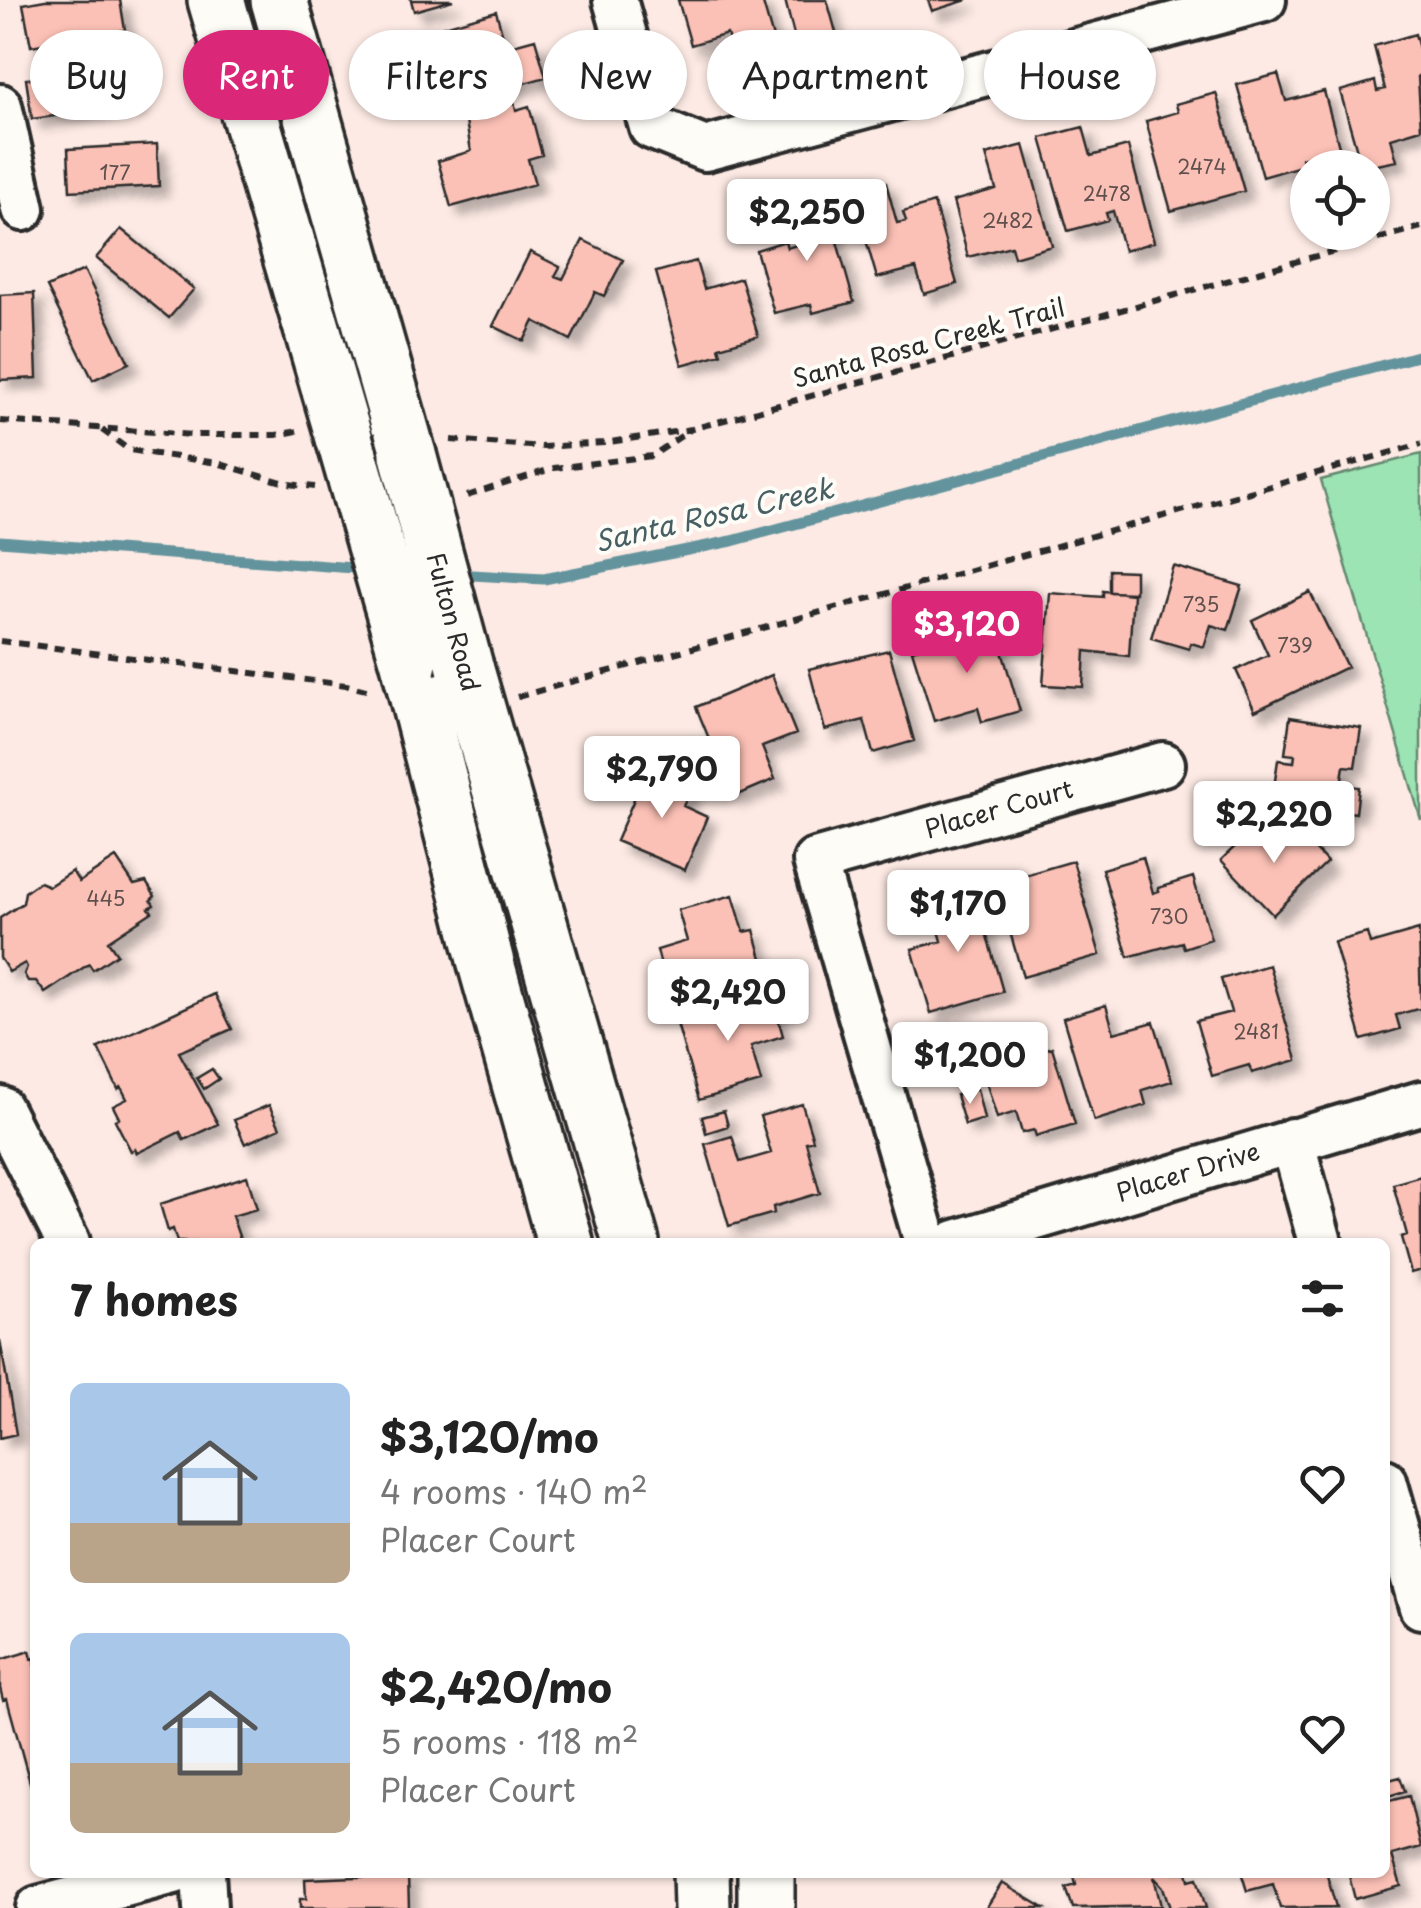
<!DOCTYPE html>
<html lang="en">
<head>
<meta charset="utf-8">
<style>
	body { margin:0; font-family:"Playpen Sans",sans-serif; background:#f6f6f6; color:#222; height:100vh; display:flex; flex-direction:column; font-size:38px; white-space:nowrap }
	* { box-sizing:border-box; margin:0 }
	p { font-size:32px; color:#767676 }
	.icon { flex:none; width:55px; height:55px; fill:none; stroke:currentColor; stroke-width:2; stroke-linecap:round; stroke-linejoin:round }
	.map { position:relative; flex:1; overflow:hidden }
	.drawer { position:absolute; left:30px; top:1238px; width:1360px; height:640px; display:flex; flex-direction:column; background:#fff; border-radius:15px; box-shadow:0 2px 8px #0004 }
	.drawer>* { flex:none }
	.guide { position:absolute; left:30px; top:30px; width:1362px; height:90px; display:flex; gap:20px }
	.fabs { position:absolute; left:1290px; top:150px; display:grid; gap:20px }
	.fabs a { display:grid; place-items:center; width:100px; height:100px; border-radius:50%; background:#fff; box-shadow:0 2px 8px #0004; font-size:50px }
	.price { position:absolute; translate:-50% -85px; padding:0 22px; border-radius:10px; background:#fff; color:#222; font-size:32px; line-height:65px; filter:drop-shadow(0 2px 5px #0008) }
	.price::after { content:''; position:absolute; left:50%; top:60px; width:30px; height:22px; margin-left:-15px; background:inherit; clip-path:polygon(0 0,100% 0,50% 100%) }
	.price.selected { background:#db2777; color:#fff }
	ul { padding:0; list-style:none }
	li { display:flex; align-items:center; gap:30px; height:250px; padding:0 40px }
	li span { display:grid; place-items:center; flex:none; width:280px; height:200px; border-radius:15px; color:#555 }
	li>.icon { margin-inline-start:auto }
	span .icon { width:120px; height:120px; fill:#fffc; stroke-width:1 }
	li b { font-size:42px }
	h2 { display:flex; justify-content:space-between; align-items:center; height:120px; padding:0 40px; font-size:42px }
	.pill { padding:0 35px; border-radius:45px; background:#fff; box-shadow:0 2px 8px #0004; font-size:35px; line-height:90px }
	.pill.selected { background:#db2777; color:#fff }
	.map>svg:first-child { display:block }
	.green { fill:#9ce4b3; stroke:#64886f; stroke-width:2.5 }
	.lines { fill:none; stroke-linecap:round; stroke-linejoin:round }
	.stream { stroke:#63939c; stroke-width:11 }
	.building { fill:#fcc1b6; stroke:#2b2b2b; stroke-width:2.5; filter:url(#shadow) }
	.minor-casing { stroke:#2b2b2b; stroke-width:50 }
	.secondary-casing { stroke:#2b2b2b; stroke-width:62 }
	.path { stroke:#2b2b2b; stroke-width:6; stroke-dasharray:10 8; stroke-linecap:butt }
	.minor { stroke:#fdfcf7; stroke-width:42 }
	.secondary { stroke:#fdfcf7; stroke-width:55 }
	.secondary-bridge-casing { stroke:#2b2b2b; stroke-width:62; stroke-linecap:butt }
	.secondary-bridge { stroke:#fdfcf7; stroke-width:55 }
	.labels { text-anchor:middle; stroke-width:8; stroke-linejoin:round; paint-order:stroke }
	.number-label { font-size:20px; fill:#5f504e }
	.street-label { font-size:25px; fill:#2b2b2b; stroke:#fdfcf7 }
	.water-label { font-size:28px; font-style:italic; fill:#475f63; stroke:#fdfcf7 }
</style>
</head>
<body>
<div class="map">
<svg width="1421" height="1908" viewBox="0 0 1421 1908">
	<defs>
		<filter id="shadow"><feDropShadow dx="9" dy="9" stdDeviation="5" flood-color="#0004"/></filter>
	</defs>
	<rect width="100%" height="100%" fill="#fdeae4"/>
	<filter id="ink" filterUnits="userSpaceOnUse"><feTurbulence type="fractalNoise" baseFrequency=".01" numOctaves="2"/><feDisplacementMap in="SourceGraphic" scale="20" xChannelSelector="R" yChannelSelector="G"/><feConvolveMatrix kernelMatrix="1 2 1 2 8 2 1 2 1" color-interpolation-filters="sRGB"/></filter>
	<g filter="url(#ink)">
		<path class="green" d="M 1421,454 L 1421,820 L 1321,480 Z"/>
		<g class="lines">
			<path class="stream" d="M 0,541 L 366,569
				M 454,574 L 544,579 L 732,541 L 1421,355"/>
		</g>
		<path class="building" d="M 45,0 L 120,0 L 125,30 L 31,46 L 23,4 Z
			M 411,0 L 453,0 L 414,11 Z
			M 678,0 L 762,0 L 777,52 L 736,64 L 727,34 L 691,45 Z
			M 785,0 L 827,0 L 837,36 L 797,47 Z
			M 928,0 L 967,0 L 932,11 Z
			M 496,11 L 506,47 L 535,39 L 546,77 L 453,103 L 442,66 L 451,63 L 441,27 Z
			M 1415,34 L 1421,56 L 1421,76 L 1418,76 L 1421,129 L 1391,138 L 1397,161 L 1362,168 L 1340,91 L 1375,81 L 1377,91 L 1385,89 L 1374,46 Z
			M 131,65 L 136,105 L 32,119 L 26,79 Z
			M 1278,74 L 1286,101 L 1324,91 L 1339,147 L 1302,158 L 1304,165 L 1263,177 L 1237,85 Z
			M 1216,93 L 1244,191 L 1171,211 L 1146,121 L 1178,112 L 1176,104 Z
			M 514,102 L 516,110 L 529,106 L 542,155 L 528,159 L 535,184 L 451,207 L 438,161 L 471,151 L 465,115 Z
			M 1083,127 L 1091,156 L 1128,146 L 1154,242 L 1124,251 L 1113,211 L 1106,213 L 1108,220 L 1068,231 L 1041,138 Z
			M 157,144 L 159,186 L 70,191 L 68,149 Z
			M 1024,145 L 1052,246 L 1014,257 L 1011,246 L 968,257 L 953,201 L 996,189 L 986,155 Z
			M 886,183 L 897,223 L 906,221 L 903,212 L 934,203 L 957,284 L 924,294 L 916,268 L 877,278 L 863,230 L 855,232 L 845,195 Z
			M 825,199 L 854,302 L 813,313 L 811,304 L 774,313 L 756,250 L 785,241 L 787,248 L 797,245 L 788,210 Z
			M 121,229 L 194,289 L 169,318 L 96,258 Z
			M 583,240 L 623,260 L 604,296 L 595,292 L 571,340 L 534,321 L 524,341 L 493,326 L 530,252 L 560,267 L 555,276 L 563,279 Z
			M 696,261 L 704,289 L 741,278 L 758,336 L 719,347 L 721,354 L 682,365 L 656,272 Z
			M 84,270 L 129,363 L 93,380 L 47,287 Z
			M 34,293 L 37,378 L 0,380 L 0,295 Z
			M 1173,566 L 1242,586 L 1228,630 L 1211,625 L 1204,647 L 1191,643 L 1189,649 L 1151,638 Z
			M 1109,570 L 1135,571 L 1135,593 L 1109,592 Z
			M 1103,591 L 1133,594 L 1129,656 L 1085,651 L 1083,687 L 1043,685 L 1050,593 L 1103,597 Z
			M 1310,592 L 1347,667 L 1255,711 L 1236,670 L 1268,655 L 1252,620 Z
			M 994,625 L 1020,711 L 982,722 L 978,708 L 934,721 L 912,650 Z
			M 889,650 L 914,741 L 873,753 L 864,720 L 825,730 L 809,669 Z
			M 772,675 L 796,734 L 762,747 L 775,779 L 733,797 L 696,707 Z
			M 1290,717 L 1361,728 L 1355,767 L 1344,766 L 1341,785 L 1359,787 L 1356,813 L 1272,801 L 1278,760 L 1294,762 L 1295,755 L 1285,754 Z
			M 647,769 L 692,788 L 683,806 L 707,817 L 685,870 L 616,841 Z
			M 1267,826 L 1282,842 L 1296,829 L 1327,862 L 1273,915 L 1221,860 L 1251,831 L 1256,836 Z
			M 1143,857 L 1153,893 L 1159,891 L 1158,888 L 1193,877 L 1211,939 L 1184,948 L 1182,942 L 1128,957 L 1102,869 Z
			M 116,858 L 134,885 L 146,882 L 155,896 L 151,900 L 154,905 L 149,908 L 152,912 L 108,941 L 117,954 L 93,970 L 89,964 L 45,993 L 36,981 L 28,981 L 24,974 L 27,967 L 25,963 L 9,972 L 0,958 L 0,918 L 23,903 L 25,892 L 39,882 L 49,886 L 72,871 L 79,882 Z
			M 1073,861 L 1100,955 L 1023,977 L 1006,918 L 1024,913 L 1014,878 Z
			M 973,887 L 1003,992 L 931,1013 L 912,949 L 942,941 L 930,900 Z
			M 733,895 L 744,932 L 754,930 L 765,969 L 669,996 L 657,950 L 687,941 L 678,910 Z
			M 1419,930 L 1421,1008 L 1396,1015 L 1400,1029 L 1362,1040 L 1334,942 L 1367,933 L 1370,944 Z
			M 1269,965 L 1297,1060 L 1252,1073 L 1249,1065 L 1212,1076 L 1196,1021 L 1231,1012 L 1221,979 Z
			M 771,993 L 783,1036 L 751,1046 L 761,1082 L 699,1100 L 676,1020 Z
			M 215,994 L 232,1029 L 179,1052 L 218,1124 L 184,1140 L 180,1132 L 137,1153 L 135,1149 L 131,1151 L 115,1120 L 119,1118 L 113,1106 L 127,1099 L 121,1087 L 118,1089 L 98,1048 Z
			M 1106,1005 L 1114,1033 L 1154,1022 L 1172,1081 L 1142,1090 L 1146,1105 L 1094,1121 L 1063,1018 Z
			M 981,1034 L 987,1049 L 954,1060 L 949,1044 Z
			M 1052,1047 L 1075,1124 L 1036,1136 L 1034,1130 L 1022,1133 L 1016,1112 L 997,1118 L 982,1068 Z
			M 212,1069 L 219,1079 L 204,1089 L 197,1078 Z
			M 977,1089 L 984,1119 L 965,1125 L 956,1095 Z
			M 802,1104 L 813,1140 L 806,1142 L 820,1193 L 773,1207 L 774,1213 L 729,1226 L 705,1144 L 732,1136 L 740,1162 L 771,1153 L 760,1116 Z
			M 269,1105 L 280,1128 L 245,1144 L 234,1120 Z
			M 724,1111 L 728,1126 L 706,1133 L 702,1117 Z
			M 247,1176 L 257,1209 L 232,1216 L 241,1242 L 177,1242 L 173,1229 L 168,1231 L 160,1204 Z
			M 1421,1176 L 1421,1270 L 1411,1273 L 1401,1237 L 1407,1235 L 1393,1184 Z
			M 0,1340 L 16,1434 L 0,1438 Z
			M 30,1651 L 32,1659 L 35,1658 L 35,1801 L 7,1699 L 3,1700 L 0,1688 L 0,1660 Z
			M 1400,1777 L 1405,1791 L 1385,1797 L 1385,1781 Z
			M 1409,1796 L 1421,1847 L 1392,1855 L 1401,1886 L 1355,1899 L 1348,1872 L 1385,1872 L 1385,1802 Z
			M 1073,1872 L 1187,1872 L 1189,1880 L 1197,1878 L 1206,1908 L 1170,1908 L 1163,1887 L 1154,1877 L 1161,1906 L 1073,1908 L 1066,1888 L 1076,1885 Z
			M 1241,1872 L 1326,1872 L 1336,1907 L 1280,1908 L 1273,1884 L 1247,1891 Z
			M 408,1875 L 409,1908 L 300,1908 L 300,1899 L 306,1899 L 305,1879 Z
			M 1002,1883 L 1044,1908 L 986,1908 Z"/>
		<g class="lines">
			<g class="minor-casing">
				<path id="minor" d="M 615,0 L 651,127 L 705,149 L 1264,0
					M 0,106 L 23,209
					M 0,1108 L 68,1242
					M 1292,1140 L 1320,1242
					M 926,1242 L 815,861 L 1163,764
					M 956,1242 L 1421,1103
					M 1385,1481 L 1421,1607
					M 203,1872 L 205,1908
					M 38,1908 L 174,1872"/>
			</g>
			<g class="secondary-casing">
				<path id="secondary" d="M 216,0 L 345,441
					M 279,0 L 408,455
					M 409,663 L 487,967 L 565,1242
					M 465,667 L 631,1242
					M 701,1872 L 702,1908
					M 766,1908 L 766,1872"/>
			</g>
			<path class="path" d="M 0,421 L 194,435 L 276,435 L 298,431
				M 102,430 L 129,450 L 217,463 L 289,484 L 315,487
				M 451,440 L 543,447 L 604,443 L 692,429 L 1421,227
				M 467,496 L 554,468 L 652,456 L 690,430
				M 0,641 L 346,685 L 370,691
				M 517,697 L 1421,444"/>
			<use href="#minor" class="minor"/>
			<use href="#secondary" class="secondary"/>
			<g class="secondary-bridge-casing">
				<path id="secondary-bridge" d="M 345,441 L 409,663
					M 408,455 L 465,667"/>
			</g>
			<use href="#secondary-bridge" class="secondary-bridge"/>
		</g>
	</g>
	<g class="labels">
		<g class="number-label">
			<text x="1202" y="174">2474</text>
			<text x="115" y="180">177</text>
			<text x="1107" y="201">2478</text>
			<text x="1008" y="228">2482</text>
			<text x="1201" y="612">735</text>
			<text x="1295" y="653">739</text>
			<text x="106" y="906">445</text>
			<text x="1169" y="924">730</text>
			<text x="1256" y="1039">2481</text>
		</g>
		<g class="street-label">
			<text transform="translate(929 343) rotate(-15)" y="9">Santa Rosa Creek Trail</text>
			<text transform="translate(453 622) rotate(75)" y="9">Fulton Road</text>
			<text transform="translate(999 809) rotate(-16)" y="9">Placer Court</text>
			<text transform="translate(1188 1172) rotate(-17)" y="9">Placer Drive</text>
		</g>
		<g class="water-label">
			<text transform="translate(714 515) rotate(-13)" y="10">Santa Rosa Creek</text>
		</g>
	</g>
</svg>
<div class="fabs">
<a><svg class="icon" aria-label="locate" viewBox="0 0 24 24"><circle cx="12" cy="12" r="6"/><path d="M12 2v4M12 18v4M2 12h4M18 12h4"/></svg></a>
</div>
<b class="price" style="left:807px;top:264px">$2,250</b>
<b class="price selected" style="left:967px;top:676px">$3,120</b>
<b class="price" style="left:662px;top:821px">$2,790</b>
<b class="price" style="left:1274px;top:866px">$2,220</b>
<b class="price" style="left:958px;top:955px">$1,170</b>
<b class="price" style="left:728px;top:1044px">$2,420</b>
<b class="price" style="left:970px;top:1107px">$1,200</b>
<div class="guide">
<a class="pill">Buy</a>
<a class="pill selected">Rent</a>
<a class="pill">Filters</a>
<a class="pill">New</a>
<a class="pill">Apartment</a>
<a class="pill">House</a>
</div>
<section class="drawer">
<h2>7 homes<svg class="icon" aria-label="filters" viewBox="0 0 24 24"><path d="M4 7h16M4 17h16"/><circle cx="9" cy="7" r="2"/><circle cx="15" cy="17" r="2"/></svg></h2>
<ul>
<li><span style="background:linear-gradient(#a9c7e8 70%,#b9a48a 0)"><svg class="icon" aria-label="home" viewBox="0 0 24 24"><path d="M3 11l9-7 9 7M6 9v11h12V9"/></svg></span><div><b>$3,120/mo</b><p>4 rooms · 140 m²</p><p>Placer Court</p></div><svg class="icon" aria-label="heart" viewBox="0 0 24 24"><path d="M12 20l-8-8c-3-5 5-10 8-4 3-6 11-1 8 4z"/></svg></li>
<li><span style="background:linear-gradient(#a9c7e8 65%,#b9a48a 0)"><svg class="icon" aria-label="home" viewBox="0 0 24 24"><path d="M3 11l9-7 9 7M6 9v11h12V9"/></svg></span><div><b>$2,420/mo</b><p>5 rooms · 118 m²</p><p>Placer Court</p></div><svg class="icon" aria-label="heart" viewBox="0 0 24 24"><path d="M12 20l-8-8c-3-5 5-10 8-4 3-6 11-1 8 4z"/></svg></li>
</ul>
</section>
</div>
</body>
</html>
